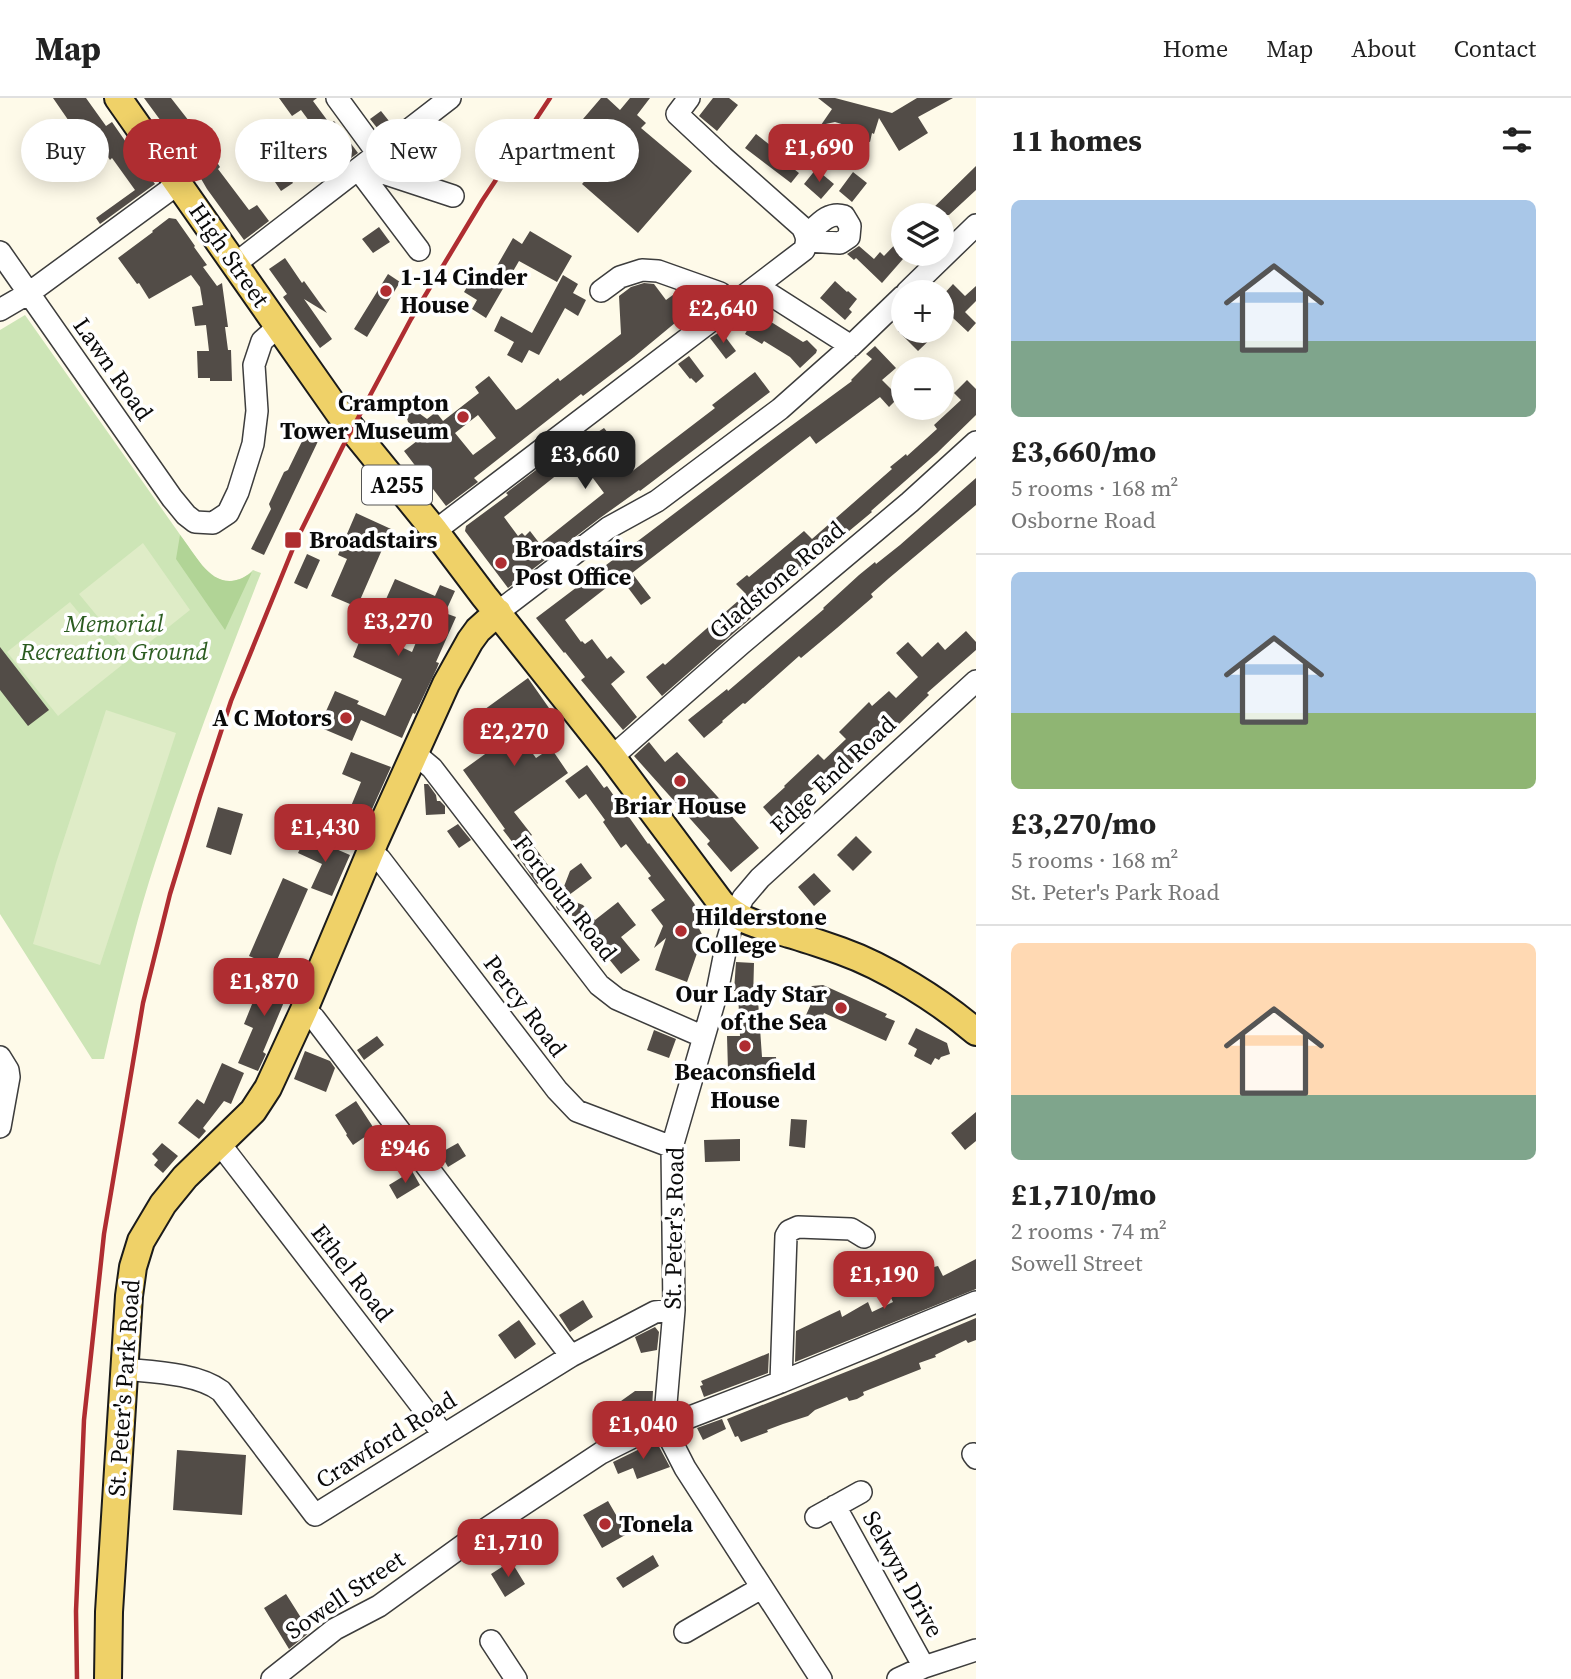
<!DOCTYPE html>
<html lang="en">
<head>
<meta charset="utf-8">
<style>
	body { margin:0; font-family:"Source Serif 4",serif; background:#f6f6f6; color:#222; height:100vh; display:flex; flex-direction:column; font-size:26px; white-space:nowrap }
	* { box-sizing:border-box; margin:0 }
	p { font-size:23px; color:#767676 }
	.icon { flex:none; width:38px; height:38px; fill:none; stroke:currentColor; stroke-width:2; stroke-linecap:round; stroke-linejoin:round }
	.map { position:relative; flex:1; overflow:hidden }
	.side { display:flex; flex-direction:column; background:#fff; width:595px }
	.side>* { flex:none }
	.top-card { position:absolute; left:21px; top:21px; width:665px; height:63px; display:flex; gap:14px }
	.buttons { position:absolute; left:891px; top:105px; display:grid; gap:14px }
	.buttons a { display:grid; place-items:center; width:63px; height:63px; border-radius:50%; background:#fff; box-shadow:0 4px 18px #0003; font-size:35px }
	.price { position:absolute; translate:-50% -60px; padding:0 16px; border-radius:14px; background:#af2d31; color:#fff; font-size:23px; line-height:46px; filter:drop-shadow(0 2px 4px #0008) }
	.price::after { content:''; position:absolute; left:50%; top:42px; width:21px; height:16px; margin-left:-10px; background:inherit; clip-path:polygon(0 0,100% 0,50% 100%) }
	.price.current { background:#222; color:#fff }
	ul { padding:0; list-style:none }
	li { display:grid; align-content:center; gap:14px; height:371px; padding:0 35px }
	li+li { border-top:2px solid #e0e0e0 }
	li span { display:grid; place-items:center; height:217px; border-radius:10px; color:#555 }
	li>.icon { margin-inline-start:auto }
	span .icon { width:126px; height:126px; fill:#fffc; stroke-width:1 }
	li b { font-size:30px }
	h2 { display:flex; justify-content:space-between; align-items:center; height:84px; padding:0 35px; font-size:30px }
	.tag { padding:0 24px; border-radius:32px; background:#fff; box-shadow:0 4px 18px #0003; font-size:24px; line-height:63px }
	.tag.current { background:#af2d31; color:#fff }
	header { display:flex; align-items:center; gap:42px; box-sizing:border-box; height:98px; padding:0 35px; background:#fff; border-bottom:2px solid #e0e0e0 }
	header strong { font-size:33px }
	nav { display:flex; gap:38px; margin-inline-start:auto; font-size:24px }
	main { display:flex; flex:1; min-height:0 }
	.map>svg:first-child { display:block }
	.green { fill:#cde5b6 }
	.forest { fill:#b1d496 }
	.pitch { fill:#dfecc7 }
	.building { fill:#524c47; fill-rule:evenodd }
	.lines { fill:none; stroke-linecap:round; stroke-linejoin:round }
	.minor-casing { stroke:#3d3d3d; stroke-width:24 }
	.major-casing { stroke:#1b1b1b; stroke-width:30 }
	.minor { stroke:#fff; stroke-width:21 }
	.major { stroke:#efd168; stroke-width:26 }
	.rail { stroke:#af2d31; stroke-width:4.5 }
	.poi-dot { fill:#af2d31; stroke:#fff; stroke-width:2.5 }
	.labels { text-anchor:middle; stroke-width:7; stroke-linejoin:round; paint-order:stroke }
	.shield { fill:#fff; stroke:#545454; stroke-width:2 }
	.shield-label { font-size:23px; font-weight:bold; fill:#0a0a0a }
	.street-label { font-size:24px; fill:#0a0a0a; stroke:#fff }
	.poi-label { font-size:24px; font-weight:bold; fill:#0a0a0a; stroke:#fff; text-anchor:start }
	.park-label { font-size:24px; font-style:italic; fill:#2b5c20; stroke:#fff }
</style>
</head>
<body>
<header>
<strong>Map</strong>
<nav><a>Home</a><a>Map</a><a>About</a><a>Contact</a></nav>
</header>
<main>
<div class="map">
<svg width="976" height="1581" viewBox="0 0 976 1581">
	<rect width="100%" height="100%" fill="#fefae9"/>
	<path class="green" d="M 25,217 L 205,472 C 219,486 239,487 253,472 L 261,475 C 223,571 187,667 155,765 C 134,829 119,896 104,961 L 92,961 L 0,816 L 0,232 Z"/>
	<path class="forest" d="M 180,437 C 199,461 216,501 252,474 L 225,532 L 176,461 Z"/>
	<path class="pitch" d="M 143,445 L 190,512 L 131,559 L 79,496 Z
		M 70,504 L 122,567 L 58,618 L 7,554 Z
		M 106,612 L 176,635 L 100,867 L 33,846 L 56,765 Z"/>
	<path class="building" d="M 53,0 L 86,0 L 106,28 L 112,24 L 155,86 L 100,126 L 96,120 L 135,92 L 112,60 L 110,62 L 84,22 L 73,29 Z
		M 144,0 L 171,0 L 196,32 L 220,69 L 218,71 L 249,112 L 257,107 L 269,123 L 244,142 L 207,91 L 175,36 L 172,38 Z
		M 279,0 L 317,0 L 313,3 L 330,26 L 334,23 L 358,55 L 344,65 L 318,29 L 315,31 L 301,12 L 292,18 Z
		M 601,0 L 607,0 L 620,12 L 630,0 L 650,0 L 637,17 L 646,25 L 641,30 L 692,73 L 638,135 L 582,86 L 609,56 L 577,28 Z
		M 713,0 L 729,0 L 738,7 L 717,33 L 699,18 Z
		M 818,0 L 835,0 L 892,15 L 917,0 L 953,0 L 918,19 L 928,35 L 899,53 L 879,20 L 874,36 L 872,35 L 870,44 L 859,41 L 861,32 L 835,24 L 821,27 L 832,11 Z
		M 381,13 L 393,28 L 382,36 L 370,21 Z
		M 756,36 L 780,55 L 783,51 L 796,61 L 790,68 L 799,75 L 791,85 L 745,50 Z
		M 976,68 L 976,92 L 949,117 L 926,117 Z
		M 283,69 L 293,85 L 281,93 L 271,78 Z
		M 816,71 L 834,86 L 821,101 L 804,86 Z
		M 853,74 L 867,85 L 852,104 L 839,93 Z
		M 169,120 L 176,121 L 195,148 L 194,149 L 207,167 L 203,169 L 217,188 L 222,185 L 228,229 L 225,229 L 228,252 L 231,252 L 232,283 L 210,283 L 210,280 L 198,280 L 197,253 L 209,253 L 206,227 L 195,228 L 192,209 L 203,207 L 200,189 L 191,177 L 149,201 L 139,185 L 137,186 L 118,160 L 153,134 L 152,133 Z
		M 379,129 L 390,144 L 373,155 L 362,141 Z
		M 530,133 L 572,158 L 557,184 L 519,163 L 486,220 L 472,211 L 477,202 L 464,194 L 473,179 L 486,187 L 513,140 L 522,146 Z
		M 903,138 L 903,161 L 882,185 L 856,160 L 854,162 L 847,156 L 859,148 L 874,161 L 880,154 L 884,158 Z
		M 285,160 L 302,185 L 304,183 L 327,215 L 304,201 L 332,241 L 320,250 L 283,199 L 287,196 L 269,171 Z
		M 388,176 L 400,184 L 367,239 L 354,231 Z
		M 563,177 L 578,186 L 573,195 L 586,202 L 578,218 L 565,210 L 539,257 L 529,252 L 522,265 L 507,257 L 514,244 L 494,233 L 501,218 L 532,235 Z
		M 835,183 L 847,194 L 848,193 L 857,201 L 849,211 L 852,214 L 845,222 L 820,200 Z
		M 644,185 L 654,186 L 666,202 L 677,194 L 695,200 L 699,205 L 634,259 L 583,298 L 581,296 L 474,380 L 478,384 L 446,408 L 404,353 L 426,336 L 408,324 L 407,320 L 409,315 L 416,313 L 427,321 L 436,314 L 443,323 L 479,295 L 475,289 L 489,278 L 516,312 L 520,310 L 558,280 L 560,283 L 621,236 L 619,198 L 631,189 ZM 478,317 L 496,340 L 473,357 L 455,335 Z
		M 953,186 L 965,198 L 976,188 L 976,203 L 965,214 L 976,225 L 968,234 L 953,220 L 942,231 L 942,198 Z
		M 757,215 L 803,244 L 807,242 L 817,252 L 816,255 L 800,270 L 790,259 L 764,243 L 762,246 L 745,236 Z
		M 721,233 L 736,253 L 726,261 L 710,240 Z
		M 898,233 L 939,233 L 918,253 Z
		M 875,248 L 896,270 L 882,282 L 899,299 L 889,309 L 880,299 L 816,346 L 810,338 L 632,475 L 651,500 L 641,507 L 620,479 L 565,522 L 581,544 L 582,543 L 585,546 L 592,541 L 607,561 L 611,558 L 625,574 L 611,586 L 637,619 L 623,632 L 581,582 L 585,579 L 565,554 L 564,555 L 536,520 L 757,353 L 852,283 L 851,282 L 872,261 L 866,256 Z
		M 689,258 L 704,278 L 696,285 L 691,280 L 690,281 L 678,266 Z
		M 755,274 L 770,294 L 640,393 L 639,392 L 600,420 L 508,490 L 465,433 L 466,428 L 508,397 L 506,395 L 566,349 L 569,353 L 604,330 L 613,341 L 604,348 L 626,378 L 715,310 L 712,307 ZM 578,360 L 604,395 L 540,446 L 530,433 L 525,438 L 522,435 L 518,438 L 504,419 Z
		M 967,282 L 976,291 L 976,317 L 937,355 L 871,413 L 872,414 L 748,517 L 751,520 L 662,598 L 646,579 L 663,565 L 665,567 L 746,496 L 736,486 L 747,477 L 749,479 L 804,433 L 812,441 L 892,371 L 890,369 L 906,356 L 907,358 L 937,331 L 934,327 L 961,302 L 954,295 Z
		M 307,333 L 320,339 L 264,457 L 251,451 L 271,411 L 269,406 L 284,374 L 288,372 Z
		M 976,380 L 976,407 L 888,481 L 871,496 L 873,499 L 837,530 L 801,560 L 799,558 L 745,606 L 743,605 L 722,623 L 723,624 L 704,640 L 688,622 L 727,591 L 728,593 L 824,511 L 823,510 L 859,477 L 875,464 L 876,466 L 900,447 Z
		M 356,415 L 391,431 L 357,509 L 331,498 L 347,461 L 338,457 Z
		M 307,456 L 320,462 L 307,491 L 294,485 Z
		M 395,481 L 435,498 L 440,487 L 455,493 L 445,515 L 456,519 L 436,564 L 439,565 L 437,570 L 415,616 L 413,615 L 402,640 L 361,622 L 352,643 L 319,629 L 335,593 L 359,603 L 357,606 L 385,618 L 402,581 L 353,559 L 364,532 L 371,535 ZM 398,520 L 422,530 L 412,554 L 388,543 Z
		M 966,533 L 976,544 L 976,552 L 927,595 L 929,597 L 897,628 L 893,624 L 869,646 L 872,649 L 862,658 L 841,676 L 837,672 L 824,684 L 822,682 L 777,725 L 763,709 L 785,689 L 784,688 L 818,656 L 824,662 L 846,641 L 839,634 L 869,604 L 872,608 L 889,593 L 896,600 L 918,579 L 896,555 L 908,544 L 922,559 L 938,544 L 945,552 Z
		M 0,549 L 49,612 L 28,628 L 0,592 Z
		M 528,580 L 549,610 L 517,634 L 536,660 L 551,650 L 568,675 L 514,714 L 532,737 L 528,740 L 553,774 L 537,786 L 517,757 L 521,755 L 503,732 L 505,731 L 463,672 L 492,651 L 470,622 Z
		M 649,644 L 665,664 L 677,654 L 726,708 L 724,709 L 759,750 L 731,774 L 707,746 L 710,743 L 634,658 Z
		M 351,654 L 391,669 L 368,720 L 349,713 L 361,684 L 342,676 Z
		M 587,667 L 604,690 L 607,688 L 648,746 L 649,745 L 694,805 L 702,822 L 695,823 L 703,838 L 687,884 L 655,872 L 666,840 L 654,850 L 663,828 L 651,812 L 665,802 L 648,780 L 651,778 L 626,746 L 621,750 L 603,724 L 605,722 L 586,696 L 579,701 L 565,683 Z
		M 424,686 L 428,686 L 436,697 L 437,703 L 440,703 L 445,708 L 445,716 L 426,717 Z
		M 218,709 L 243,716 L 231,757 L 206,749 Z
		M 458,726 L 471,742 L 459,750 L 447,733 Z
		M 306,738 L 350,757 L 332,798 L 311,790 L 322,766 L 298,755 Z
		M 856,738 L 872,754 L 853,773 L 837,757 Z
		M 581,765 L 592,780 L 565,800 L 583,807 L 595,822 L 618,804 L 636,827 L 621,839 L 640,862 L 621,876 L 580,825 L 583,822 L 558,812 L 556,809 L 570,773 Z
		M 814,775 L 831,793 L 814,808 L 798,789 Z
		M 283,780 L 308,791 L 274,869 L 249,858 Z
		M 736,864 L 754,865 L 753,902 L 758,902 L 762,959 L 776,959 L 777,972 L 728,973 L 727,938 L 740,938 L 738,893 L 734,893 Z
		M 265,874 L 292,885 L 263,954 L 266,956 L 258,973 L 238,965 L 253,930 L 244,926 Z
		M 823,887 L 887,916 L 885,919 L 895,923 L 886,943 L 824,915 L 816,932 L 802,926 L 811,906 L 806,899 L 806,894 L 812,888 Z
		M 916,930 L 947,945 L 950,956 L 941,959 L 939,962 L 935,960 L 931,967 L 914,958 L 917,951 L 908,946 Z
		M 654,932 L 676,941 L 669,960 L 647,952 Z
		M 377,938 L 384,947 L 364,962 L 357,952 Z
		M 305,953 L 330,963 L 335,970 L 326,994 L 294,981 Z
		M 222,965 L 244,975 L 231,1006 L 224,1003 L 203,1030 L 206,1033 L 199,1041 L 178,1025 L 197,1001 L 204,1006 Z
		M 356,1003 L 375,1032 L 353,1047 L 346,1037 L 347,1036 L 335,1017 Z
		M 976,1014 L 976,1043 L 965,1052 L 951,1035 Z
		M 791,1021 L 807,1022 L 805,1050 L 789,1048 Z
		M 740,1041 L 740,1063 L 705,1064 L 704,1042 Z
		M 162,1045 L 178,1058 L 163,1075 L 154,1067 L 158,1062 L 152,1056 Z
		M 458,1045 L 466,1058 L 448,1069 L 440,1055 Z
		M 412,1073 L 420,1087 L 397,1101 L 389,1087 Z
		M 976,1161 L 976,1191 L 795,1264 L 796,1233 L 840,1212 L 842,1219 L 868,1204 L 872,1214 L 893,1204 L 888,1194 L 905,1188 L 908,1195 L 931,1187 L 925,1175 L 928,1174 L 926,1171 L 938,1168 L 943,1178 Z
		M 583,1202 L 593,1219 L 570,1234 L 559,1217 Z
		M 976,1220 L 976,1242 L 968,1245 L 966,1242 L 935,1257 L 936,1259 L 919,1265 L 921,1271 L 863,1294 L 864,1297 L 857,1301 L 849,1303 L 847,1299 L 815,1312 L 808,1318 L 783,1326 L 767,1332 L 768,1334 L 741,1344 L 738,1338 L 735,1339 L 727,1321 L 876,1262 Z
		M 519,1222 L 536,1246 L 515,1261 L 498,1237 Z
		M 655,1229 L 659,1234 L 657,1252 L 641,1255 L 635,1239 Z
		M 769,1255 L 768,1275 L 704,1299 L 700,1288 L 703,1287 L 701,1283 Z
		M 635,1293 L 653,1293 L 652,1312 L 619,1331 L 607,1313 Z
		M 722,1321 L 726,1331 L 703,1342 L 697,1330 Z
		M 656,1343 L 670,1369 L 637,1381 L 633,1370 L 618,1376 L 613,1364 Z
		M 177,1352 L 246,1357 L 242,1417 L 173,1412 Z
		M 608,1403 L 627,1436 L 602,1450 L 583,1417 Z
		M 653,1457 L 659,1468 L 623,1490 L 616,1480 Z
		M 511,1463 L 525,1486 L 505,1499 L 491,1476 Z
		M 286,1496 L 310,1534 L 289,1551 L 264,1510 Z"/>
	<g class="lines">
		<g class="minor-casing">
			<path id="minor" d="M 337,0 L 378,56
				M 362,68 L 453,98
				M 358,71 L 419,152
				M 807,137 C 818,127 828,113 844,118 L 850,128 L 849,139 L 840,145 L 807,143
				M 0,154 L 172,400 L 186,417 L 195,424 L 213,425 L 228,415 L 238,394 L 253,346 L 257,313 L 254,267 L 262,243 L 279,228
				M 235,166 L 450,0
				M 757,188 L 851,248
				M 601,193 L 620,179 L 642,172 L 658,173 L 720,195 L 733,206
				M 907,194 L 976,127
				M 0,212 L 29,195 L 179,85
				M 435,433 L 804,152 C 808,143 807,138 802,129 L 723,59 L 677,16 L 689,0
				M 498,514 L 608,430 L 657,403 L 780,311 L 851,248 L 903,198
				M 414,655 L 432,670 L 599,887 L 617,901 L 704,939
				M 612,659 L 741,546 L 910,404 L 976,344
				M 370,755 L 380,761 L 557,992 L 577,1013 L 672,1049
				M 304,912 L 314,920 L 571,1258
				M 0,959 L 8,972 L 9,979 L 0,1029
				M 220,1046 L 443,1336
				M 123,1271 C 153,1274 197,1275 221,1293 L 315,1417 L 571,1258 L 655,1214 L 674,1212
				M 781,1284 L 786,1138 L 789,1133 L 798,1129 L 851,1131 L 864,1139
				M 973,1356 L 976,1360
				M 835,1408 L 924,1569
				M 816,1419 L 861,1394
				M 685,1534 L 761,1490
				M 491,1543 L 516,1581
				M 272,1581 L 335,1531 L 379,1508 L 483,1433 L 601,1355 L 649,1331 L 664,1329 L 781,1284 L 976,1204
				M 821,1581 L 685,1370 L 664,1329 L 674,1212 L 672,1049 L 717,894 L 727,844 L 735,817 L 743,800 L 760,780 L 976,583
				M 898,1581 L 924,1569 L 976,1552"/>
		</g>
		<g class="major-casing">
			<path id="major" d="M 118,0 L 339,315 L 435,433 L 484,498 L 612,659 L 721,805 C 744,826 761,827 789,836 C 807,841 824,847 841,853 C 886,869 940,903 976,934
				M 108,1581 L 109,1514 L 129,1198 L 133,1169 L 141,1143 L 163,1106 L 185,1079 L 253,1013 L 268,990 L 304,912 L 375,743 L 446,586 L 470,543 L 478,532 L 498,514"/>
		</g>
		<use href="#minor" class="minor"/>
		<use href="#major" class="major"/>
		<path class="rail" d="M 77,1581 L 76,1513 L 84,1322 L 104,1136 L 143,905 L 170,796 L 200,698 L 231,603 L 296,443 L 343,348 L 411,221 L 482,103 L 550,0"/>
	</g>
	<g class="poi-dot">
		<circle cx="386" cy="193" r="7"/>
		<circle cx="463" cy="319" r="7"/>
		<rect x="284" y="433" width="18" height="18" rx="3.5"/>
		<circle cx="501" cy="465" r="7"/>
		<circle cx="346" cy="620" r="7"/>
		<circle cx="680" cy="683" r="7"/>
		<circle cx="681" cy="833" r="7"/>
		<circle cx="841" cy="910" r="7"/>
		<circle cx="745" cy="948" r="7"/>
		<circle cx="605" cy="1426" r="7"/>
	</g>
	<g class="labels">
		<rect class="shield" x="362" y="367.5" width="70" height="39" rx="5"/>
		<g class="shield-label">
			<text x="397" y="395">A255</text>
		</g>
		<g class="street-label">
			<text transform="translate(229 157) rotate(55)" y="8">High Street</text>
			<text transform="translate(113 271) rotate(55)" y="8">Lawn Road</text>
			<text transform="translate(777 482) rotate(-40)" y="8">Gladstone Road</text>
			<text transform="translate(833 677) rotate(-43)" y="8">Edge End Road</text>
			<text transform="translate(565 800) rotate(52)" y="8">Fordoun Road</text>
			<text transform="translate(525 908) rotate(53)" y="8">Percy Road</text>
			<text transform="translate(674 1130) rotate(-89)" y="8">St. Peter's Road</text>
			<text transform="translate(352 1175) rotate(52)" y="8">Ethel Road</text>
			<text transform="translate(124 1290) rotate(-86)" y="8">St. Peter's Park Road</text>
			<text transform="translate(386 1342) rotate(-32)" y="8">Crawford Road</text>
			<text transform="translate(903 1476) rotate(61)" y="8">Selwyn Drive</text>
			<text transform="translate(345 1497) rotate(-34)" y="8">Sowell Street</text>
		</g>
		<g class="poi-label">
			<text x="400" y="187">1-14 Cinder<tspan x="400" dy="28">House</tspan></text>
			<text x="449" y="313" text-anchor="end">Crampton<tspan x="449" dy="28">Tower Museum</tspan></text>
			<text x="309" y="450">Broadstairs</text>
			<text x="515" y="459">Broadstairs<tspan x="515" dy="28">Post Office</tspan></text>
			<text x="332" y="628" text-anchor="end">A C Motors</text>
			<text x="680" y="716" text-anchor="middle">Briar House</text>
			<text x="695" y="827">Hilderstone<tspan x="695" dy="28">College</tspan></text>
			<text x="827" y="904" text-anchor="end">Our Lady Star<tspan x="827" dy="28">of the Sea</tspan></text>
			<text x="745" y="982" text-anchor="middle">Beaconsfield<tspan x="745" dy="28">House</tspan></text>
			<text x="619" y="1434">Tonela</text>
		</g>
		<g class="park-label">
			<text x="114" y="534">Memorial<tspan x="114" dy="28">Recreation Ground</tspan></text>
		</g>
	</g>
</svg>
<div class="buttons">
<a><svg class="icon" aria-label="layers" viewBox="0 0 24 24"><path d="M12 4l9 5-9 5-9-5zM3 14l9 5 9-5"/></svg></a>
<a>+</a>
<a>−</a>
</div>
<b class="price" style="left:819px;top:86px">£1,690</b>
<b class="price" style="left:723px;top:247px">£2,640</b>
<b class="price current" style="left:585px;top:393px">£3,660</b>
<b class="price" style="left:398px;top:560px">£3,270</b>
<b class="price" style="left:514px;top:670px">£2,270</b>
<b class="price" style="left:325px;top:766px">£1,430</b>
<b class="price" style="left:264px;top:920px">£1,870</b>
<b class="price" style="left:405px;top:1087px">£946</b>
<b class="price" style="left:884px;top:1213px">£1,190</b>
<b class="price" style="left:643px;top:1363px">£1,040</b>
<b class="price" style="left:508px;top:1481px">£1,710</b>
<div class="top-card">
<a class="tag">Buy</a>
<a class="tag current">Rent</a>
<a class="tag">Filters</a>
<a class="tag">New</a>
<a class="tag">Apartment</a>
</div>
</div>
<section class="side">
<h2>11 homes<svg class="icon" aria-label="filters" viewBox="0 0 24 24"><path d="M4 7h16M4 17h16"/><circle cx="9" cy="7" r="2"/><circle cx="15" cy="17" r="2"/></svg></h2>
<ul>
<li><span style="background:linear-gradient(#a9c7e8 65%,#7fa58c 0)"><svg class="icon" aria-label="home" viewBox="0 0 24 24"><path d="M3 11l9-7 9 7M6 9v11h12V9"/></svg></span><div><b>£3,660/mo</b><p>5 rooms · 168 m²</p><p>Osborne Road</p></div></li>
<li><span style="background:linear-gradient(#a9c7e8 65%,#8fb573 0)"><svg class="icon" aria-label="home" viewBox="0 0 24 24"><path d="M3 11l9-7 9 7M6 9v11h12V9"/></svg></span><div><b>£3,270/mo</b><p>5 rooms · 168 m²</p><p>St. Peter's Park Road</p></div></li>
<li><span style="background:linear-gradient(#ffd9b3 70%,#7fa58c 0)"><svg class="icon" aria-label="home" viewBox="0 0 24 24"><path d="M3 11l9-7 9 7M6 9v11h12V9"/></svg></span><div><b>£1,710/mo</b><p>2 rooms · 74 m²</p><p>Sowell Street</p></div></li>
</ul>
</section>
</main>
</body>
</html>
